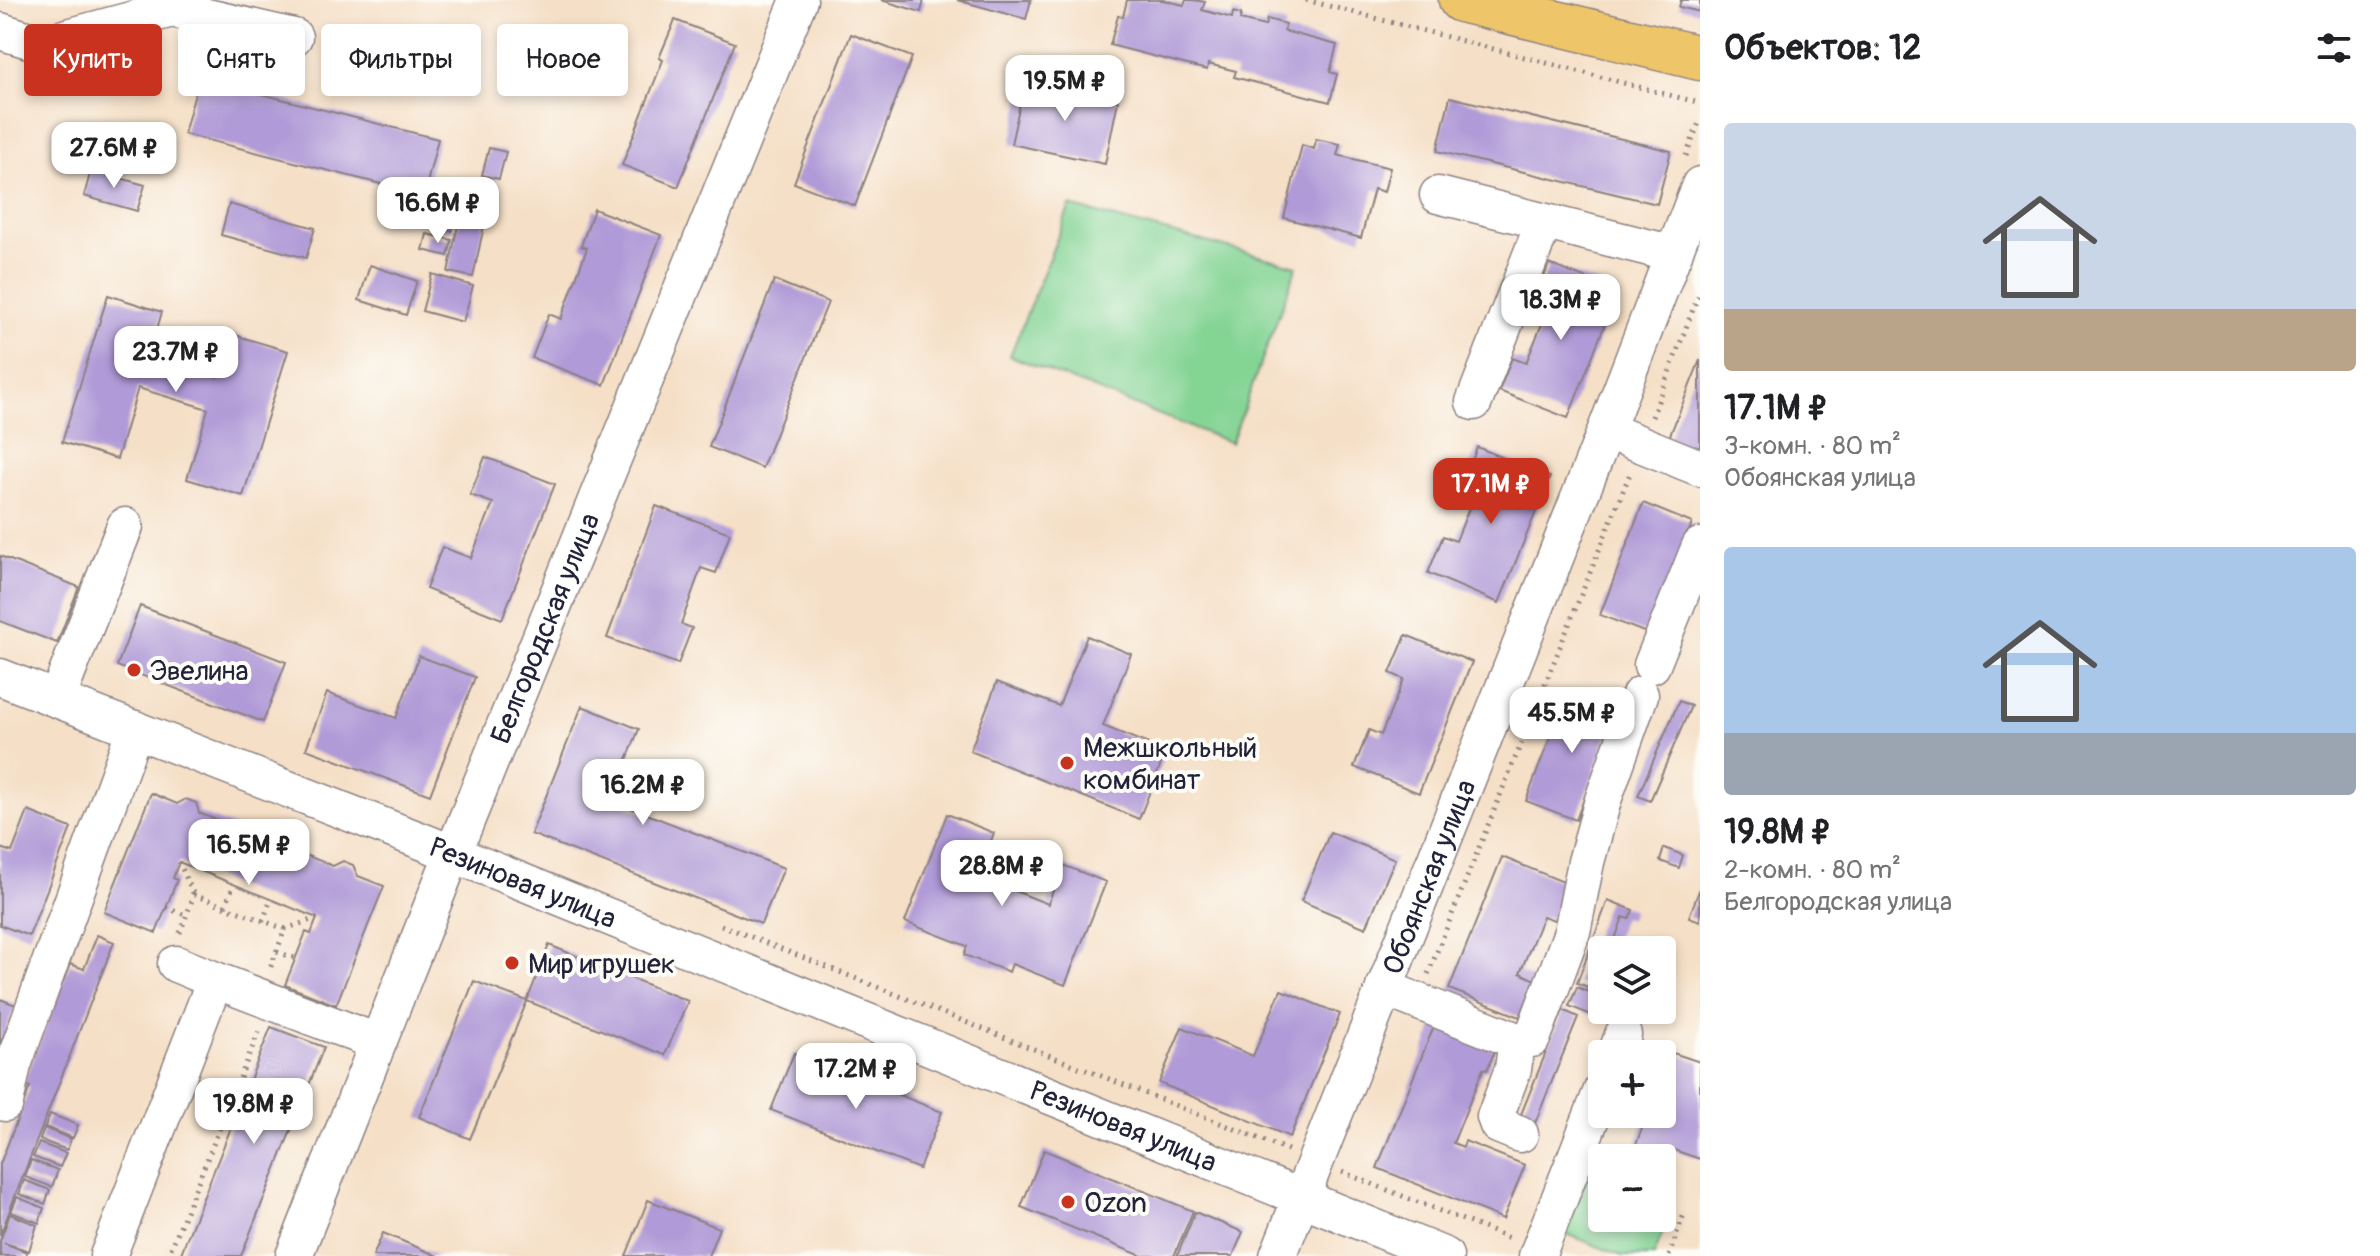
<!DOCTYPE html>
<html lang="ru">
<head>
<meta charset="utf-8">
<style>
	body { margin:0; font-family:Pangolin,sans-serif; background:#f2f2f2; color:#202124; height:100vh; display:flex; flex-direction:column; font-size:30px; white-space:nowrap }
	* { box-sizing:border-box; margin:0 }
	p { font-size:26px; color:#757577 }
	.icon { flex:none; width:44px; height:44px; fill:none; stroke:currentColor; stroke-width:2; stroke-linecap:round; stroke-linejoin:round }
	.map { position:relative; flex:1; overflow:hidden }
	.details { display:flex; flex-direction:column; background:#fff; width:680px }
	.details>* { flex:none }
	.banner { position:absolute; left:24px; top:24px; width:760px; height:72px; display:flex; gap:16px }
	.buttons { position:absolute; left:1588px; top:936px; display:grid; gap:16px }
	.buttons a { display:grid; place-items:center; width:88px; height:88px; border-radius:8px; background:#fff; box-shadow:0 4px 12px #0003; font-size:40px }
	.price { position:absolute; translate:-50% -68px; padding:0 18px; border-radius:16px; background:#fff; color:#222; font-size:26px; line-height:52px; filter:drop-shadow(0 2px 4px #0008) }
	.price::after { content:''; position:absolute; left:50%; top:48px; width:24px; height:18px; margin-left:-12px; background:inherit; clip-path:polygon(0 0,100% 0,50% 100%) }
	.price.selected { background:#c8321e; color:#fff }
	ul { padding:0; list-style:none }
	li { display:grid; align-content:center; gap:16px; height:424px; padding:0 24px }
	li span { display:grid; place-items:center; height:248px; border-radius:8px; color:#555 }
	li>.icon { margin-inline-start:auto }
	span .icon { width:144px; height:144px; fill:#fffc; stroke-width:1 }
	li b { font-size:34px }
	h2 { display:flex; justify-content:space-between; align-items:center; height:96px; padding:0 24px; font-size:34px }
	.chip { padding:0 28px; border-radius:8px; background:#fff; box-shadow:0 4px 12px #0003; font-size:28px; line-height:72px }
	.chip.selected { background:#c8321e; color:#fff }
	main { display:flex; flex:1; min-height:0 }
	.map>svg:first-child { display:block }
	.green { fill:#84d494; stroke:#537b68; stroke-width:2 }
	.building { fill:#b09ad7 }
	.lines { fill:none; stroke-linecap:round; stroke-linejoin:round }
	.minor-casing { stroke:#8c8080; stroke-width:39 }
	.major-casing { stroke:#8c8080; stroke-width:47 }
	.path { stroke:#8c8080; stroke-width:5; stroke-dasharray:2 6; stroke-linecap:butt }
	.minor { stroke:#fff; stroke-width:36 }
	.major { stroke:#eec569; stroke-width:44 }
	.poi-dot { fill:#c8321e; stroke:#fdfcf7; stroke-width:3 }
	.labels { text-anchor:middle; stroke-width:8; stroke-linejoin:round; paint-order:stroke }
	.street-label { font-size:28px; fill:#22223b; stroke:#fdfcf7 }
	.poi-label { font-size:28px; fill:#22223b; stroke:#fdfcf7; text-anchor:start }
</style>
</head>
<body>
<main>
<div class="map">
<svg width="1700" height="1256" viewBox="0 0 1700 1256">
	<rect width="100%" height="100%" fill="#fdfcf7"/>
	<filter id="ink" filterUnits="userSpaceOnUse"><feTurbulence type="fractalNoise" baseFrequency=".0125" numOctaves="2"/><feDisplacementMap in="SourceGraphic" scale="16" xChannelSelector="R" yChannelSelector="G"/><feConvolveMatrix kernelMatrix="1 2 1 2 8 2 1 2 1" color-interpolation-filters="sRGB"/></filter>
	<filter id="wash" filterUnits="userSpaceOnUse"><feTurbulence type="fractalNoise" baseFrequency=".006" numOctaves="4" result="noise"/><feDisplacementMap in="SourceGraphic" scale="32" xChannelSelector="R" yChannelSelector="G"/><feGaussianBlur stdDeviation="1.8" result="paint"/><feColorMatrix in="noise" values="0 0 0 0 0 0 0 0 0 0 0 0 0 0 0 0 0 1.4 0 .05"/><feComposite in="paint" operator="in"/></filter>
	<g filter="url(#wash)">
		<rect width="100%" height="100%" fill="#f5dfc6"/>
		<path class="green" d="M 1070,206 L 1297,266 L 1231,443 L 1010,356 Z
			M 1586,1175 L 1602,1181 L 1602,1218 L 1662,1218 L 1662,1203 L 1672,1207 L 1654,1256 L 1622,1256 L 1564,1233 Z"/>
		<g id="blocks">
			<path class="building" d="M 881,0 L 924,0 L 921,12 Z
				M 957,0 L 1031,0 L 1026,19 Z
				M 1127,0 L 1163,0 L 1184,5 L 1186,0 L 1194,0 L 1205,2 L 1202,10 L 1232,18 L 1233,12 L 1241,14 L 1240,20 L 1265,26 L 1267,19 L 1286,24 L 1284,31 L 1337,45 L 1330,72 L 1337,74 L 1330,102 L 1234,77 L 1236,71 L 1208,64 L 1207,70 L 1110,45 L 1118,16 L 1123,17 Z
				M 1681,0 L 1700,0 L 1700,12 L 1679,7 Z
				M 675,20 L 735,43 L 678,187 L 622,165 L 663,60 L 659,58 Z
				M 851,34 L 912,57 L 855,206 L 794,183 Z
				M 199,78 L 438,139 L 424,195 L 184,134 Z
				M 1025,81 L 1118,101 L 1105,164 L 1011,144 Z
				M 1450,97 L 1671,151 L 1657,204 L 1437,151 Z
				M 1316,139 L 1340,144 L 1337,155 L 1390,168 L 1384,192 L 1374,189 L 1361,238 L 1284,218 L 1302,145 L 1314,149 Z
				M 489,148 L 506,152 L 499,179 L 482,175 Z
				M 91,170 L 145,185 L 137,211 L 84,196 Z
				M 442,197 L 459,201 L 452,231 L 434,227 Z
				M 463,202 L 488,207 L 473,277 L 448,272 Z
				M 229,204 L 315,228 L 306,258 L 221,235 Z
				M 594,209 L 661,235 L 604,385 L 532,358 L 549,314 L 561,319 L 587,248 L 581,246 Z
				M 427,234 L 452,240 L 448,256 L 423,250 Z
				M 1549,264 L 1618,291 L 1568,418 L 1499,391 L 1512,358 L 1526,363 L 1549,307 L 1535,301 Z
				M 370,265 L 417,281 L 406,315 L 359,300 Z
				M 432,274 L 473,286 L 463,322 L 422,311 Z
				M 774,280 L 828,302 L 762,468 L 709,447 Z
				M 108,295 L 162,312 L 149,356 L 217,377 L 231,334 L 288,351 L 243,496 L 187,479 L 208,409 L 138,388 L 117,459 L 62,442 Z
				M 1700,360 L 1700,456 L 1667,443 Z
				M 1477,447 L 1550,477 L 1499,603 L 1428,573 L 1443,536 L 1456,541 L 1477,488 L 1464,483 Z
				M 485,457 L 555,484 L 502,619 L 426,589 L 442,547 L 471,558 L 493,503 L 470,495 Z
				M 1643,503 L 1692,523 L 1649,634 L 1600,615 Z
				M 656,506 L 730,533 L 716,573 L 701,568 L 681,624 L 692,628 L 678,664 L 607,638 Z
				M 0,556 L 79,587 L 57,643 L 0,621 Z
				M 140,606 L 286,662 L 263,722 L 117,666 Z
				M 1406,635 L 1472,662 L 1419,793 L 1354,767 L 1369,730 L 1381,735 L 1404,679 L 1390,673 Z
				M 1087,636 L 1131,654 L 1103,726 L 1166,751 L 1139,819 L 970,751 L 997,682 L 1059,706 Z
				M 419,656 L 475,677 L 430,795 L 306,749 L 327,693 L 396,718 Z
				M 1568,690 L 1618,709 L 1576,820 L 1526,801 Z
				M 1679,701 L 1691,706 L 1650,801 L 1638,796 Z
				M 582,706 L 639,729 L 611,800 L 784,868 L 761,924 L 531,834 Z
				M 151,793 L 177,804 L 186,799 L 196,803 L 199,813 L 333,866 L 343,861 L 353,865 L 358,876 L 384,886 L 336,1005 L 285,985 L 306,932 L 311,934 L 317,918 L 179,862 L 173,878 L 177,880 L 156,933 L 104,912 Z
				M 28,811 L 71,828 L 29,936 L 0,925 L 0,848 L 12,852 Z
				M 947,814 L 994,833 L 977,876 L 1048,904 L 1063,865 L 1106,882 L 1065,985 L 1012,964 L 1009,972 L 964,955 L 967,946 L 905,922 Z
				M 1330,832 L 1395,859 L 1366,928 L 1301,901 Z
				M 1664,848 L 1683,855 L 1679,868 L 1660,861 Z
				M 1502,857 L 1571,885 L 1557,921 L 1543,916 L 1520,973 L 1535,980 L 1520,1017 L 1449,989 Z
				M 1700,888 L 1700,921 L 1689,917 Z
				M 1608,900 L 1633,910 L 1629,919 L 1623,917 L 1611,950 L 1602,950 L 1602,992 L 1577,983 Z
				M 97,935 L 114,942 L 0,1235 L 0,1164 L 30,1087 L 23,1084 L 70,964 L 84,969 Z
				M 549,945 L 688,1001 L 665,1055 L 527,1001 L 470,1139 L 419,1117 L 474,981 L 527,1001 Z
				M 1577,987 L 1602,997 L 1602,1010 L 1605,1010 L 1601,1019 L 1569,1006 Z
				M 1281,990 L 1340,1014 L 1290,1137 L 1159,1083 L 1182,1027 L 1253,1056 Z
				M 0,999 L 16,1005 L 0,1045 Z
				M 1563,1010 L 1578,1017 L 1533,1128 L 1518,1122 Z
				M 1434,1026 L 1495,1050 L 1487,1070 L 1483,1069 L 1453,1143 L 1463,1147 L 1465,1141 L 1525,1165 L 1503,1219 L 1377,1168 Z
				M 271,1027 L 324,1047 L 241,1256 L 180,1256 Z
				M 1670,1052 L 1700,1062 L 1700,1159 L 1671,1149 L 1668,1157 L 1636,1145 L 1647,1114 L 1662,1114 L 1662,1074 Z
				M 794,1053 L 942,1112 L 919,1169 L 771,1110 Z
				M 50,1114 L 78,1125 L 73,1138 L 45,1127 Z
				M 44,1128 L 71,1139 L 67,1150 L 40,1140 Z
				M 39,1143 L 66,1153 L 60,1167 L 33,1157 Z
				M 1044,1150 L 1193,1211 L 1174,1256 L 1142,1256 L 1021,1207 Z
				M 31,1160 L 58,1170 L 52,1187 L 25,1177 Z
				M 24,1180 L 50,1190 L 45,1204 L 19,1194 Z
				M 17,1197 L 44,1208 L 39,1223 L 11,1212 Z
				M 648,1200 L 719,1228 L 708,1256 L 626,1256 Z
				M 1195,1212 L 1243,1232 L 1233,1256 L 1177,1256 Z
				M 10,1214 L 37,1225 L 29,1251 L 4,1243 L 27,1252 L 26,1256 L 0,1256 L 0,1241 Z
				M 383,1233 L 438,1256 L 373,1256 Z"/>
		</g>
	</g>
	<g filter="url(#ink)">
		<use href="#blocks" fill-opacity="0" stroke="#8c8080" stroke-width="2"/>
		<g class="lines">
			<g class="minor-casing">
				<g id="minor">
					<path d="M 0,31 L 42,44 L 172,9 L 294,37"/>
					<path d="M 1438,195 L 1674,254"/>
					<path d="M 1474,402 L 1544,222"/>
					<path d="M 1606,430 L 1700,468"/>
					<path d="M 1652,665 L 1700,546"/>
					<path id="s1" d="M 0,677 L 424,842 L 1445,1256"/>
					<path d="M 57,699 L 125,526"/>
					<path d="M 215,980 L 377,1042"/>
					<path d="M 1384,988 L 1517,1041 L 1532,1039 L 1572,932 L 1586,862 L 1603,800 L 1640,695"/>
					<path d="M 1517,1041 L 1513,1069 L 1495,1117 L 1498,1125 L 1520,1134"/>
					<path d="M 1616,1054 L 1623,1035"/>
					<path d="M 5,1103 L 13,1065 L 135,729"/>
					<path d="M 108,1256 L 215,980 L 176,964"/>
					<path id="s2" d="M 294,1256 L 443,878 L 799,0"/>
					<path id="s3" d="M 1278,1256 L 1606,430 L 1700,185"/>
					<path d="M 1537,1256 L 1602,1090"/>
				</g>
			</g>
			<g class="major-casing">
				<path id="major" d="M 1461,0 L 1700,58"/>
			</g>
			<path class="path" d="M 1306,0 L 1700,103
				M 1686,156 L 1700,120
				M 1652,417 L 1700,291
				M 179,862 L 194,895
				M 225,906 L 234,884
				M 166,908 L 186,915
				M 263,921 L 271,899
				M 721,925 L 1288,1150
				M 285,929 L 317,918
				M 180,933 L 194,895 L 285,929 L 270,969
				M 277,952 L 295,958
				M 1428,974 L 1631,471
				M 1342,1172 L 1511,1239
				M 168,1256 L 259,1031
				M 1669,1256 L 1685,1211"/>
			<use href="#minor" class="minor"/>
			<use href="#major" class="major"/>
		</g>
	</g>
	<g class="poi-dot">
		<circle cx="134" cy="670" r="8"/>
		<circle cx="1067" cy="763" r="8"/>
		<circle cx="512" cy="963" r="8"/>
		<circle cx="1068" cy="1202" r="8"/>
	</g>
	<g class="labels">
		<g class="street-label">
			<text dy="10" stroke="none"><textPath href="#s2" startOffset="676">Белгородская улица</textPath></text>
			<text dy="10" stroke="none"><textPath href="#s3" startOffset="408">Обоянская улица</textPath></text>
			<text dy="10" stroke="none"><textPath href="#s1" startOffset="562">Резиновая улица</textPath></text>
			<text dy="10" stroke="none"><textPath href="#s1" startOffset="1210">Резиновая улица</textPath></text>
		</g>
		<g class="poi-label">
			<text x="150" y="680">Эвелина</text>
			<text x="1083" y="757">Межшкольный<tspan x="1083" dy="32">комбинат</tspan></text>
			<text x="528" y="973">Мир игрушек</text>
			<text x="1084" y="1212">Ozon</text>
		</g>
	</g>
</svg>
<div class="buttons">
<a><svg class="icon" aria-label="layers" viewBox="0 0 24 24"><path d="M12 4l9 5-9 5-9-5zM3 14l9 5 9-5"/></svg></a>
<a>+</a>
<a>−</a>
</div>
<b class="price" style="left:1065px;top:123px">19.5M ₽</b>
<b class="price" style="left:114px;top:190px">27.6M ₽</b>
<b class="price" style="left:438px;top:245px">16.6M ₽</b>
<b class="price" style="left:1561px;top:342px">18.3M ₽</b>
<b class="price" style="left:176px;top:394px">23.7M ₽</b>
<b class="price selected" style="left:1491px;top:526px">17.1M ₽</b>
<b class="price" style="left:1572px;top:755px">45.5M ₽</b>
<b class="price" style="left:643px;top:827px">16.2M ₽</b>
<b class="price" style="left:249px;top:887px">16.5M ₽</b>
<b class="price" style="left:1002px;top:908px">28.8M ₽</b>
<b class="price" style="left:856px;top:1111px">17.2M ₽</b>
<b class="price" style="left:254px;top:1146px">19.8M ₽</b>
<div class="banner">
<a class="chip selected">Купить</a>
<a class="chip">Снять</a>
<a class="chip">Фильтры</a>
<a class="chip">Новое</a>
</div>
</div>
<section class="details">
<h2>Объектов: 12<svg class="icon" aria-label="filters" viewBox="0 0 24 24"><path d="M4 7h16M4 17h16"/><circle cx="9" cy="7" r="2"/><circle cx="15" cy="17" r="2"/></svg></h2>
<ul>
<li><span style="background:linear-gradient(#c9d6e8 75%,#b9a48a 0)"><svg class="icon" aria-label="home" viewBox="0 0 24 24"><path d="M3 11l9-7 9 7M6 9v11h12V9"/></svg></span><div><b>17.1M ₽</b><p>3-комн. · 80 m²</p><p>Обоянская улица</p></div></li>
<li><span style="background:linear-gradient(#a9c7e8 75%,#9aa5b1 0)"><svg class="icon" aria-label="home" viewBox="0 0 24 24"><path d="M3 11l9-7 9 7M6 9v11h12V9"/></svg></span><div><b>19.8M ₽</b><p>2-комн. · 80 m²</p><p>Белгородская улица</p></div></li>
</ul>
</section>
</main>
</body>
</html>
